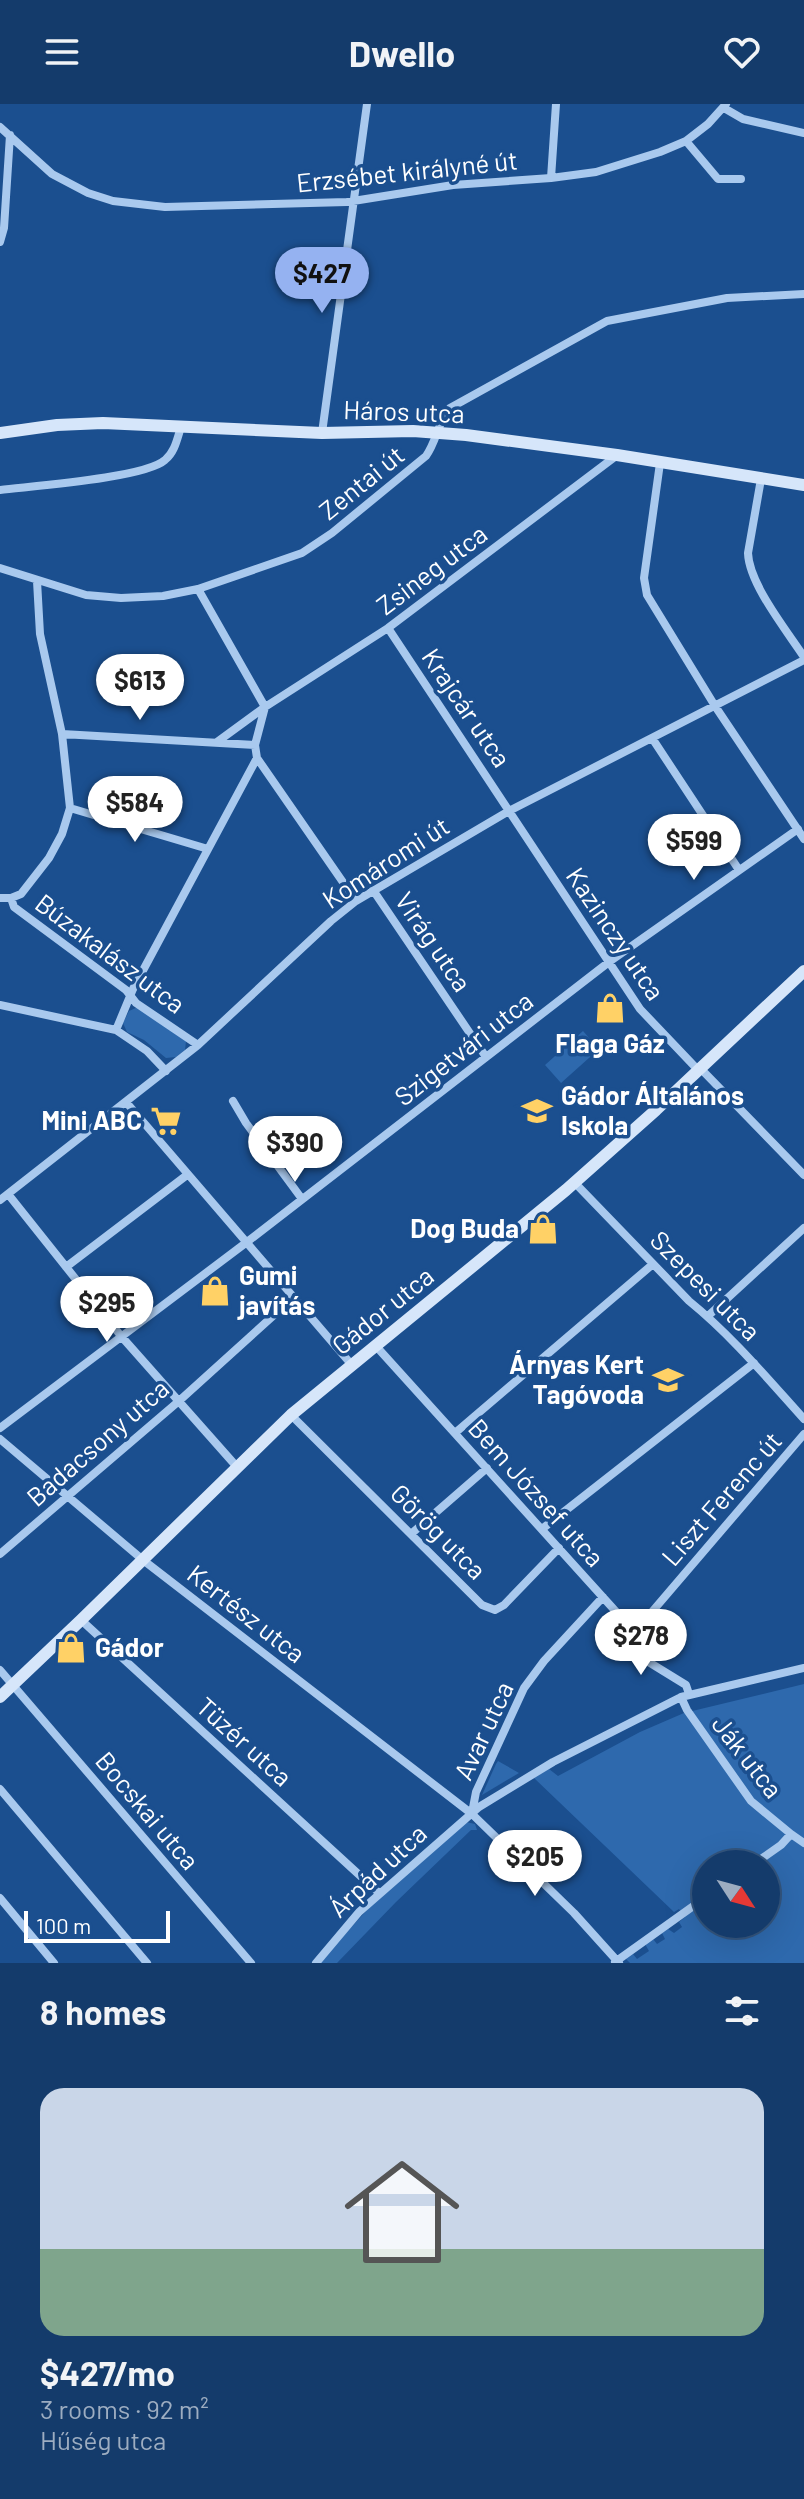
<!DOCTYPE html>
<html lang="en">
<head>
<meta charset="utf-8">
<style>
	body { margin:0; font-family:Barlow,sans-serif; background:#1d4271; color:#f1f3f6; height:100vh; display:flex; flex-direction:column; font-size:30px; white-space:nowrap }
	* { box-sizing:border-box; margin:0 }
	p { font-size:26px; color:#9dadc1 }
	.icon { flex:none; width:44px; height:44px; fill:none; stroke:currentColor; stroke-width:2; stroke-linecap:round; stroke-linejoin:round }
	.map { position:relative; height:1859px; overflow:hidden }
	.drawer { display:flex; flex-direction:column; background:#143b6b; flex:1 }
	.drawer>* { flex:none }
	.needle { width:52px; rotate:126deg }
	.controls { position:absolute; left:692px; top:1746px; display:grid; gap:16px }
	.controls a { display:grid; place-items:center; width:88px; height:88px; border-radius:50%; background:#143b6b; box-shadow:0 8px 32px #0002,0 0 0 2px #33557e; font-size:40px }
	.scale { position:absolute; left:24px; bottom:20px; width:146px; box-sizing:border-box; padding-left:8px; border:4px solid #fff; border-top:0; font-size:22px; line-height:28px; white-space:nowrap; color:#fff; -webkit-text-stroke:6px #1b4f8f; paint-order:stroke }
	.price { position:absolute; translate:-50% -68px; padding:0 18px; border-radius:28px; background:#fff; color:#222; font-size:26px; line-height:52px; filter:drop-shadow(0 2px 4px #0008) }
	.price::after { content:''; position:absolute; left:50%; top:48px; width:24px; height:18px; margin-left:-12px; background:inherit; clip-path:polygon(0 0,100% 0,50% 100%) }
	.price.current { background:#95b2f1; color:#111 }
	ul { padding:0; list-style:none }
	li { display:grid; align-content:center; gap:16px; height:424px; padding:0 40px }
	li span { display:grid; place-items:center; height:248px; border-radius:24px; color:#555 }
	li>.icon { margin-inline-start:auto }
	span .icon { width:144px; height:144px; fill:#fffc; stroke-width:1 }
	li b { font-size:34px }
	h2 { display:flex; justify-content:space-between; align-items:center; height:96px; padding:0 40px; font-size:34px }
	header { display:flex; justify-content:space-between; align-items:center; height:104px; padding:0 40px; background:#143b6b; font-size:36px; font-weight:700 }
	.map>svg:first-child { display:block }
	.green { fill:#2e69ad; fill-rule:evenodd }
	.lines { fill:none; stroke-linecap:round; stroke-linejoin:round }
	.street { stroke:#a9c9ee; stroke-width:8 }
	.secondary { stroke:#d6e6fa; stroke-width:12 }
	.labels { text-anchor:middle; stroke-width:7; stroke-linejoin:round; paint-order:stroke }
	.street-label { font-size:26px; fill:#fff; stroke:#1b4f8f }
	.poi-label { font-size:26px; font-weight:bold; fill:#fff; stroke:#1b4f8f; text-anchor:start }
</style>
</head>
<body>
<header><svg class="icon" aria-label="menu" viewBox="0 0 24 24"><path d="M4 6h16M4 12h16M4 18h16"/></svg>Dwello<svg class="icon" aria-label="heart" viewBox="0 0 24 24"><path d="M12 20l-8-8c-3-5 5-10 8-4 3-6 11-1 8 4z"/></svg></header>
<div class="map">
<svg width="804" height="1859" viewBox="0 0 804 1859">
	<rect width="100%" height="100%" fill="#1b4f8f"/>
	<path class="green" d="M 138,903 L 186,937 L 185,946 L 176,953 L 166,954 L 144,936 L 127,928 L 123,919 L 129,907 Z
		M 583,927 L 599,945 L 561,979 L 545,961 Z
		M 804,1580 L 804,1859 L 630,1859 L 626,1855 L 633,1850 L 637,1855 L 649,1847 L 645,1840 L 653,1835 L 657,1840 L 665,1835 L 662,1829 L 668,1825 L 674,1829 L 682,1823 L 679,1818 L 685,1813 L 679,1805 L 674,1808 L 534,1674 L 549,1665 L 558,1672 L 640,1628 L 684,1609 ZM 706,1760 L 766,1760 L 766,1820 L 706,1820 Z
		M 498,1657 L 519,1669 L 482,1691 L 496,1660 Z
		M 466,1718 L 475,1720 L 477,1726 L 471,1726 L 396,1798 L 337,1859 L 318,1859 L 381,1791 Z"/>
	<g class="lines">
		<path class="street" d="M 724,4 L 743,15 L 804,29
			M 0,23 L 52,70 L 88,89 L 113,97 L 165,103 L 347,98 L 453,81 L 551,74 L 596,68 L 660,48 L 686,37 L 708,20 L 726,0
			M 686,37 L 718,75 L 741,75
			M 551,74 L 556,0
			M 0,138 L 4,124 L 10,31
			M 322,329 L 367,0
			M 660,359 L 644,474 L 647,491 L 715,602 L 804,735
			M 761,375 L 748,449 C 749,480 787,527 804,553
			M 0,386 C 32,382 145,374 165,356 C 175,348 177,335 181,323
			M 0,464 L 86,491 L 121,494 L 163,492 L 198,485 L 302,449 L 332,429 L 426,352 C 437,337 438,317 450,304 L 607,217 L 727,194 L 804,190
			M 198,485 L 265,603 L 255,641 L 257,654 L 356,797
			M 388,524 L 640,905 L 699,967
			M 62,630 L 255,641
			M 652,634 L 739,766
			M 217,638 L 265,603 L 388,524 L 616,352
			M 70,704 L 208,745
			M 373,786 L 486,953
			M 0,794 L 11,794 L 14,803 L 126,886 L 136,899 L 198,941
			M 11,794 L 21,790 L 49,754 L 62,730 L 70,704 L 62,630 L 40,530 L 37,477
			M 0,901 L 116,926 L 147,947 L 166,967
			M 116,926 L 133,885 L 257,654
			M 701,965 L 804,1071
			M 233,997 L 246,1019 L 302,1095
			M 126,998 L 351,1260
			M 575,1079 L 689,1197 C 731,1231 767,1274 804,1315
			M 8,1090 L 121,1232 L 237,1363
			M 0,1096 L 198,941 L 331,817 L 356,797 L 509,707 L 804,556
			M 66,1163 L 187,1071
			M 708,1212 L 804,1124
			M 375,1241 L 619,1511 L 648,1530 L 647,1557 L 686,1581 L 689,1590
			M 291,1311 L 482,1501 L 495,1506 L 504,1501 L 559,1444
			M 0,1324 L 247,1138 L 609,858 L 798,725
			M 455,1329 L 653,1160
			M 0,1335 L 143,1456 L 472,1710 L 574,1809 L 619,1859
			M 542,1425 L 754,1259
			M 411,1430 L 487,1364
			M 0,1450 L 179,1297 L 294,1193
			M 81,1516 L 379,1789
			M 639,1523 L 804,1330
			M 0,1566 L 251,1859
			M 681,1593 L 687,1606 L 751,1697 L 791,1730
			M 0,1685 L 147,1859
			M 472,1709 L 476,1688 L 524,1584 L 544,1557 L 603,1493
			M 754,1760 L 781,1741 L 791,1730 L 804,1739
			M 0,1794 L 54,1859
			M 615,1858 L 706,1793
			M 316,1859 L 359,1808 L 479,1703 L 553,1658 L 681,1593 L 804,1564"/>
		<path class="secondary" d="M 0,329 L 57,321 L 103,319 L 322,329 L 413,327 L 466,331 L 617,351 L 804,381
			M 0,1593 L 81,1516 L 291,1311 L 566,1086 L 656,1006 L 804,867"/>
	</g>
	<defs>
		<g id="shop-bare" transform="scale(2.4)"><path d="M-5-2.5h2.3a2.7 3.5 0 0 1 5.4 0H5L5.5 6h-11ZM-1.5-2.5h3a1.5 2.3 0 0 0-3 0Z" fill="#ffd166" stroke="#1b4f8f" stroke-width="2.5" paint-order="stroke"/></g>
		<g id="school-bare" transform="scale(2.4)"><path d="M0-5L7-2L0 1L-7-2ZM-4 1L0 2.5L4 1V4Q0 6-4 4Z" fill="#ffd166" stroke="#1b4f8f" stroke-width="2.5" paint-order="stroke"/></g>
		<g id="supermarket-bare" transform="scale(2.4)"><path d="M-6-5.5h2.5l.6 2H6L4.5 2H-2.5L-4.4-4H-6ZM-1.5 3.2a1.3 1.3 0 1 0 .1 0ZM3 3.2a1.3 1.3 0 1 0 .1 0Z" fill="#ffd166" stroke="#1b4f8f" stroke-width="2.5" paint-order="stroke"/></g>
	</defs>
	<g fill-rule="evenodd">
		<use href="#shop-bare" x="610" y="904"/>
		<use href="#school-bare" x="537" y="1007"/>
		<use href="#supermarket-bare" x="166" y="1017"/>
		<use href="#shop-bare" x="543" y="1125"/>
		<use href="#shop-bare" x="215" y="1187"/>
		<use href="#school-bare" x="668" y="1276"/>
		<use href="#shop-bare" x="71" y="1544"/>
	</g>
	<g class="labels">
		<g class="street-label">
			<text transform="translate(407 68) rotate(-6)" y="9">Erzsébet királyné út</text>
			<text transform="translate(404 308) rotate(2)" y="9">Háros utca</text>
			<text transform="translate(362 379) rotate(-39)" y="9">Zentai út</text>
			<text transform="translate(432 466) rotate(-37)" y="9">Zsineg utca</text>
			<text transform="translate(466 604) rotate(56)" y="9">Krajcár utca</text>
			<text transform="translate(386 759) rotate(-33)" y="9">Komáromi út</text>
			<text transform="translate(615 830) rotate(56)" y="9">Kazinczy utca</text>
			<text transform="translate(433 838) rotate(56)" y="9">Virág utca</text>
			<text transform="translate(110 850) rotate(37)" y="9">Búzakalász utca</text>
			<text transform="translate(464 945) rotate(-38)" y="9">Szigetvári utca</text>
			<text transform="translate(705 1182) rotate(45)" y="9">Szepesi utca</text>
			<text transform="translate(383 1207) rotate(-39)" y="9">Gádor utca</text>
			<text transform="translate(98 1339) rotate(-41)" y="9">Badacsony utca</text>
			<text transform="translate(536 1389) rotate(48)" y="9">Bem József utca</text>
			<text transform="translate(722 1395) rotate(-49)" y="9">Liszt Ferenc út</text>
			<text transform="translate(438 1428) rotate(45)" y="9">Görög utca</text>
			<text transform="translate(246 1510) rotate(38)" y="9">Kertész utca</text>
			<text transform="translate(484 1627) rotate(-65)" y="9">Avar utca</text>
			<text transform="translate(244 1638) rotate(42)" y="9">Tüzér utca</text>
			<text transform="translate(747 1653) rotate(52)" y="9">Ják utca</text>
			<text transform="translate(147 1707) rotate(50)" y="9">Bocskai utca</text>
			<text transform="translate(378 1767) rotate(-43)" y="9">Árpád utca</text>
		</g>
		<g class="poi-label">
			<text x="610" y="949" text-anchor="middle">Flaga Gáz</text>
			<text x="561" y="1001">Gádor Általános<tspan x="561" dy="30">Iskola</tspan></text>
			<text x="142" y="1026" text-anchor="end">Mini ABC</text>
			<text x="519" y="1134" text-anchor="end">Dog Buda</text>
			<text x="239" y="1181">Gumi<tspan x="239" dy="30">javítás</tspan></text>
			<text x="644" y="1270" text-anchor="end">Árnyas Kert<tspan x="644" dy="30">Tagóvoda</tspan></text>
			<text x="95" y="1553">Gádor</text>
		</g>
	</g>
</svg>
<div class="controls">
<a><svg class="needle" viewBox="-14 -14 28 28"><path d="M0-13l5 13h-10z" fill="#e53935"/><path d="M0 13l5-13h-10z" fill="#9dadc1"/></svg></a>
</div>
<div class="scale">100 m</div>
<b class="price current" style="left:322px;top:211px">$427</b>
<b class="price" style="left:140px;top:618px">$613</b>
<b class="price" style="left:135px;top:740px">$584</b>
<b class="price" style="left:694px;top:778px">$599</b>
<b class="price" style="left:295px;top:1080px">$390</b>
<b class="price" style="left:107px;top:1240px">$295</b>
<b class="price" style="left:641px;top:1573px">$278</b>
<b class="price" style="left:535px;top:1794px">$205</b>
</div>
<section class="drawer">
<h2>8 homes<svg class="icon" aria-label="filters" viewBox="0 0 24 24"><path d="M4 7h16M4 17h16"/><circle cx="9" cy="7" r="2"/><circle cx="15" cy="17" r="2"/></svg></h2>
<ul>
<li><span style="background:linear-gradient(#c9d6e8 65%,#7fa58c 0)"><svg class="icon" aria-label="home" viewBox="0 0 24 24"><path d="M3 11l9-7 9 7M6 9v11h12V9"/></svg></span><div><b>$427/mo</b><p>3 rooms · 92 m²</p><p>Hűség utca</p></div></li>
</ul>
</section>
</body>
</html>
